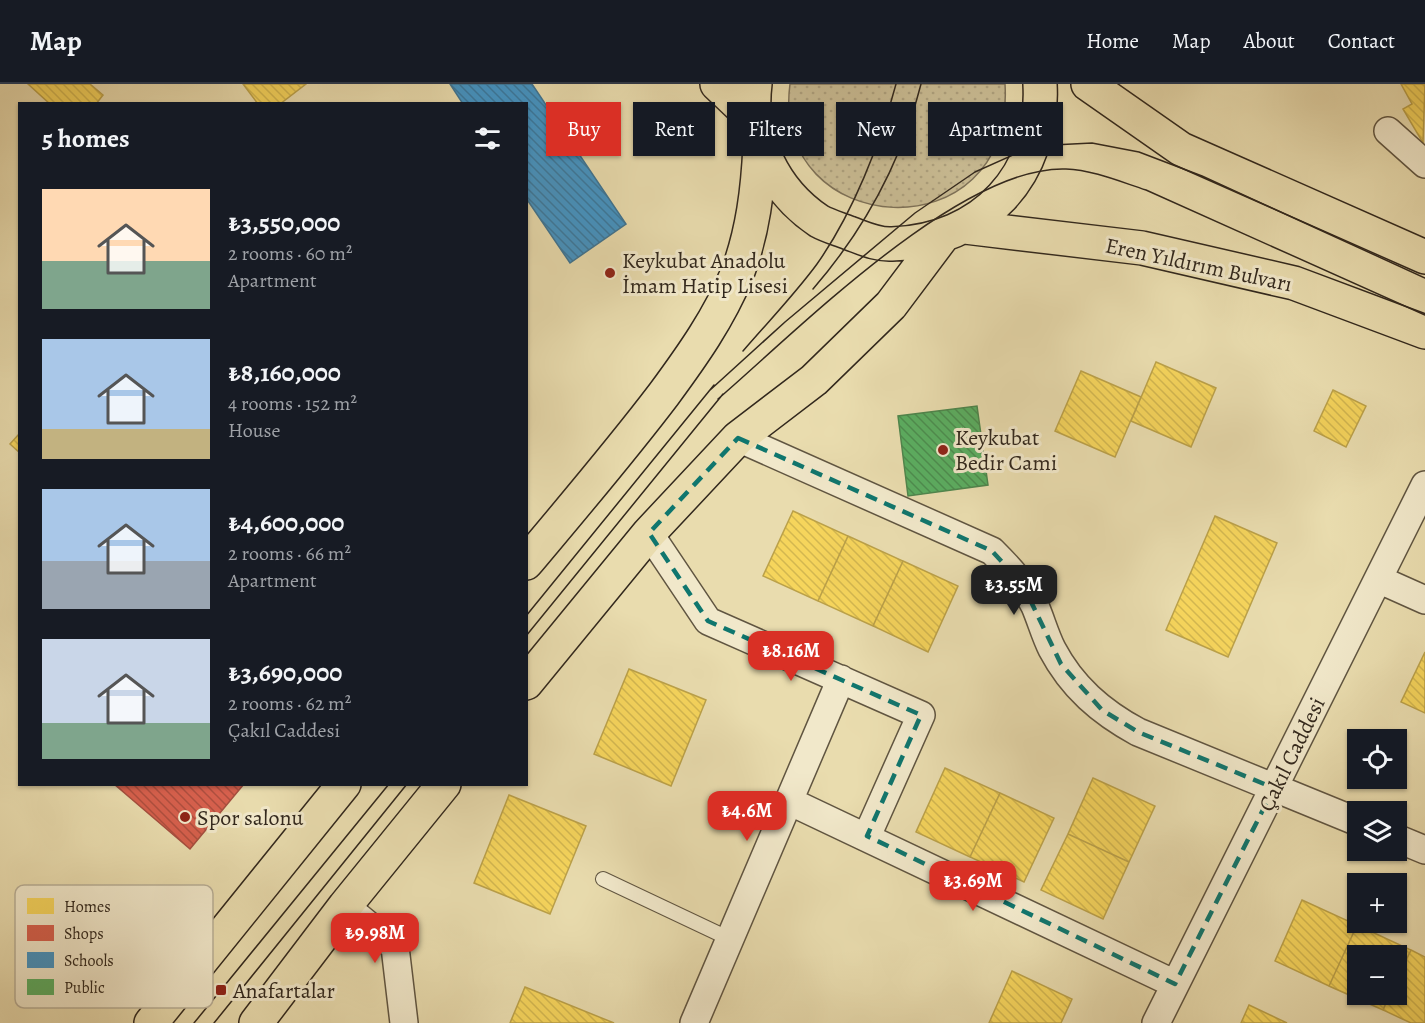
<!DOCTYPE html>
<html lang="en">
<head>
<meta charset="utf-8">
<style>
	body { margin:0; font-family:Alegreya,serif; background:#242831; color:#f1f3f6; height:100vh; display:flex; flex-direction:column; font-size:22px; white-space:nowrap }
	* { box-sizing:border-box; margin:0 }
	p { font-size:20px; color:#9ea1a6 }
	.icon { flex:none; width:33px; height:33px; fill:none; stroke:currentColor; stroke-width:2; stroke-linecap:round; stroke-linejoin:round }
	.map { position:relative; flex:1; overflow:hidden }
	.sheet { position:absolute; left:18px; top:18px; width:510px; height:684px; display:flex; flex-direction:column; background:#171b24; border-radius:0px; box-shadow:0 2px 4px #0004 }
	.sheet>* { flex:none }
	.guide { position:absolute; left:546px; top:18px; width:570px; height:54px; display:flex; gap:12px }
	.buttons { position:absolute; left:1347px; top:645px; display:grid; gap:12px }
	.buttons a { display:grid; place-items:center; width:60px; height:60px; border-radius:0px; background:#171b24; box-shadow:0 2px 4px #0004; font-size:30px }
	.price { position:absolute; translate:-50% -51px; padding:0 14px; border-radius:12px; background:#d93025; color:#fff; font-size:20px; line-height:39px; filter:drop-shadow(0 2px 3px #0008) }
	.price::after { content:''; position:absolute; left:50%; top:36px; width:18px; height:14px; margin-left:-9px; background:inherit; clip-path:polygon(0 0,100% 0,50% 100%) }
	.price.active { background:#222; color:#fff }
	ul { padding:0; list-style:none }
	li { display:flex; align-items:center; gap:18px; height:150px; padding:0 24px }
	li span { display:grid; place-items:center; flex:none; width:168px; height:120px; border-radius:0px; color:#555 }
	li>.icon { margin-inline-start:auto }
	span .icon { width:72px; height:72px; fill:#fffc; stroke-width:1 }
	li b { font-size:26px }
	h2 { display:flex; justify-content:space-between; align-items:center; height:72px; padding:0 24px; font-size:26px }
	.tag { padding:0 21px; border-radius:0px; background:#171b24; box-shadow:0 2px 4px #0004; font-size:21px; line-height:54px }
	.tag.active { background:#d93025; color:#fff }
	header { display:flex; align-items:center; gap:36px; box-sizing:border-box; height:84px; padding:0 30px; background:#171b24; border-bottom:2px solid #363941 }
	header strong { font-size:28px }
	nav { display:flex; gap:33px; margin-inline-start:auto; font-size:21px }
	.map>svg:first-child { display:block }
	.grass { fill:url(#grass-dots); stroke:#7e7259; stroke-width:1.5 }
	.homes { fill:url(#homes-back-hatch); stroke:#bba149; stroke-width:1.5 }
	.shops { fill:url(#shops-back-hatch); stroke:#a54f3f; stroke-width:1.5 }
	.schools { fill:url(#schools-back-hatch); stroke:#3e7391; stroke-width:1.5 }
	.public { fill:url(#public-back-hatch); stroke:#4e864d; stroke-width:1.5 }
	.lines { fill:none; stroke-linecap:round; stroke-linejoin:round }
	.service-casing { stroke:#605541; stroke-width:16 }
	.minor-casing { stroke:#605541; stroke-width:30 }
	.primary-casing { stroke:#32281d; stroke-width:36 }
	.service { stroke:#f1e8ca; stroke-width:14 }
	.minor { stroke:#f1e8ca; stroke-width:27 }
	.primary { stroke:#e9dcae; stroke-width:33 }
	.tram { stroke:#32281d; stroke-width:1.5 }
	.marked { fill:none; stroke:#0f766e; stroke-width:4.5; stroke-dasharray:12 8; stroke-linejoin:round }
	.poi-dot { fill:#8f2418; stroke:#f1e8ca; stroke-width:2 }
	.labels { text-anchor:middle; stroke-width:6; stroke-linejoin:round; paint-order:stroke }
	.poi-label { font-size:22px; fill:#32281d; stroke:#f1e8ca; text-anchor:start }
	.street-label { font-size:22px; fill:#32281d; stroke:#f1e8ca }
	.key { fill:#f1e8ca; stroke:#b8ae96; stroke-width:1.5 }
	.key-label { font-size:16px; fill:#32281d }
</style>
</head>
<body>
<header>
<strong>Map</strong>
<nav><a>Home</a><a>Map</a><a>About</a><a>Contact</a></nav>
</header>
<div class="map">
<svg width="1425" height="939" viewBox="0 0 1425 939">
	<defs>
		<pattern id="grass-dots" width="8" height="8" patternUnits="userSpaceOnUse" patternTransform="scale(1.5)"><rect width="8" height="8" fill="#cabd95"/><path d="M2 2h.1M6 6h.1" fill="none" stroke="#aea280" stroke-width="1.8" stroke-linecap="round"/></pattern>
		<pattern id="homes-back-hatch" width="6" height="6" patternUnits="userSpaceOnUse" patternTransform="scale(1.5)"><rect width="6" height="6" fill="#f6d55c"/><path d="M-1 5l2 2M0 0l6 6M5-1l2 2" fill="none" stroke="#d3b750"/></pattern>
		<pattern id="shops-back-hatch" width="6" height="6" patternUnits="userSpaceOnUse" patternTransform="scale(1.5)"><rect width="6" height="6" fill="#d6604d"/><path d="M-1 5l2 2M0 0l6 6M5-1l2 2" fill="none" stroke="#ae4f3f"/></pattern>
		<pattern id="schools-back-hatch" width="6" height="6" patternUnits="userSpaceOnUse" patternTransform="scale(1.5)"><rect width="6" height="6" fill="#4393c3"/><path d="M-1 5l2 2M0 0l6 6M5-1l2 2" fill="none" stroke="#39789e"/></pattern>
		<pattern id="public-back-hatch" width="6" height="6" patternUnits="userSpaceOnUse" patternTransform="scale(1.5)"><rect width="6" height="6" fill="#5aae61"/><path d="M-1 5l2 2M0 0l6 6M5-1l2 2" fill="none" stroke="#4b8e4f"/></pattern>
	</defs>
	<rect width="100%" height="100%" fill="#e9dcae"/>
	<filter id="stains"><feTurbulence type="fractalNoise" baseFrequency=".00333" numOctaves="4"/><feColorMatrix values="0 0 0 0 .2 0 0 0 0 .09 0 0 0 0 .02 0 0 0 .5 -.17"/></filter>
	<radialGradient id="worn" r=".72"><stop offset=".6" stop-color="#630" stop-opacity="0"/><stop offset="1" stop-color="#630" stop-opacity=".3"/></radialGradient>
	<path class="grass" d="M 790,0 L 1005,0 C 1015,173 769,156 790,0 Z"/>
	<path class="homes" d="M 28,0 L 90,0 L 103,11 L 96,20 L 50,20 Z
		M 243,0 L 306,0 L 280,20 L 258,20 Z
		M 1401,0 L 1425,0 L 1423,59 L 1403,25 L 1412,20 Z
		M 1156,278 L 1216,304 L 1191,363 L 1131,337 Z
		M 1081,287 L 1141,313 L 1115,373 L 1055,347 Z
		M 1333,306 L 1366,322 L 1346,363 L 1314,347 Z
		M 20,349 L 20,369 L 10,360 Z
		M 793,427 L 848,452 L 818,517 L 763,492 Z
		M 1215,432 L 1277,459 L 1228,573 L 1166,546 Z
		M 848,452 L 903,477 L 873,542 L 818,517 Z
		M 903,477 L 958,502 L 928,568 L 873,542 Z
		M 1425,568 L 1425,629 L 1401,618 Z
		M 629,585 L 706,616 L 671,702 L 594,670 Z
		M 945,684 L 1000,709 L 970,773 L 916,748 Z
		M 1093,694 L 1155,722 L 1129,778 L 1068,750 Z
		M 1000,709 L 1054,734 L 1024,798 L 970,773 Z
		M 509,711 L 586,742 L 550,830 L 474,799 Z
		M 1068,750 L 1129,778 L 1103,835 L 1041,806 Z
		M 1302,816 L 1357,841 L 1329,902 L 1275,877 Z
		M 1357,841 L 1411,866 L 1396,897 L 1396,872 L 1358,872 L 1358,910 L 1390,910 L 1383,926 L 1329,902 Z
		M 1411,866 L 1425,873 L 1425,939 L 1411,939 L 1383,926 L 1390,910 L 1396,910 L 1396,897 Z
		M 1012,887 L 1072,915 L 1061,939 L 989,939 Z
		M 525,903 L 614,939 L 510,939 Z
		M 1249,921 L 1287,939 L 1241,939 Z"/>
	<path class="shops" d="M 114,700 L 244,700 L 190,765 Z"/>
	<path class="schools" d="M 450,0 L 532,0 L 626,140 L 570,179 L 526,114 L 526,20 L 463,20 Z"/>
	<path class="public" d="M 977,322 L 988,401 L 908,412 L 898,332 Z"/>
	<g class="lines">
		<g class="service-casing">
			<path id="service" d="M 603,795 L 730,855"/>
		</g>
		<g class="minor-casing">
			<path id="minor" d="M 1388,47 L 1425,80
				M 738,354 L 992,467 C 1009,484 1024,500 1035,522 C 1041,536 1045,551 1052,565 C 1072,603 1101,628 1138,648 L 1358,738
				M 649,449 L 708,537 L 921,631 L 867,752
				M 1378,495 L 1425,516
				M 789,717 L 1175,900
				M 1396,754 L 1425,766
				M 345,822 L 395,863 L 404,939
				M 694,939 L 841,595
				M 1156,939 L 1425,401"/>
		</g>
		<g class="primary-casing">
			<path id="primary" d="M 717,0 L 755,36
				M 755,0 C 748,54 774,107 819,137 C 828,142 839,145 849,149 C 863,154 877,161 892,160 C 983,157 1045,91 1040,0
				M 1088,0 L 1181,65 L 1425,173
				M 965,143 L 1142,164 L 1294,199 L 1425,248
				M 526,479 C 573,423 620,368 664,310 C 692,272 719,234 737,190 C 753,148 758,105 760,61
				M 526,599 L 649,449 L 738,354 L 814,296 L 891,221 L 942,153
				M 151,939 L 344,700
				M 256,939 L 345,822 L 444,700"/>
		</g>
		<use href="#service" class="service"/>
		<use href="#minor" class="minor"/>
		<use href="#primary" class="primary"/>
		<path class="tram" d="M 813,205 C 864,146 902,76 921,0
			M 743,267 C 768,238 795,210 817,180 C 853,129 880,60 896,0
			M 709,307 L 785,238 L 915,129 L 975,88 L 1033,62 L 1092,59 L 1139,68 L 1202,92 L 1425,194
			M 718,315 C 797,247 961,81 1066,85 C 1093,86 1121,98 1146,106 L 1425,231
			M 526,532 L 714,301
			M 526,552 L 723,310
			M 194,939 L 389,700
			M 214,939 L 407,700"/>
	</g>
	<path class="marked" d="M 738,354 L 992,467 L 1023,501 L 1061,580 L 1102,626 L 1138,648 L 1274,704 L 1175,900 L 867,752 L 921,631 L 708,537 L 649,449 Z"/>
	<g class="poi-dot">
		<circle cx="610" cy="189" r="6"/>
		<circle cx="943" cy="366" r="6"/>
		<circle cx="185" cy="733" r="6"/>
		<rect x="215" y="900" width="12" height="12" rx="3"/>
	</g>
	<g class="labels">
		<g class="poi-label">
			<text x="622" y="184">Keykubat Anadolu<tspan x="622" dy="25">İmam Hatip Lisesi</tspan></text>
			<text x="955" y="361">Keykubat<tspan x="955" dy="25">Bedir Cami</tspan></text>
			<text x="197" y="741">Spor salonu</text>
			<text x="233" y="914">Anafartalar</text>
		</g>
		<g class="street-label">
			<text transform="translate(1199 180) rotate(12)" y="8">Eren Yıldırım Bulvarı</text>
			<text transform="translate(1291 670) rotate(-64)" y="8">Çakıl Caddesi</text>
		</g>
	</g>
	<rect x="15" y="801" width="198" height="123" rx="9" class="key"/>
	<rect x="27" y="814" width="27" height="16" fill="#f6d55c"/>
	<rect x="27" y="841" width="27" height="16" fill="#d6604d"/>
	<rect x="27" y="868" width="27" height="16" fill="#4393c3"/>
	<rect x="27" y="895" width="27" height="16" fill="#5aae61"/>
	<g class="key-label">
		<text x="64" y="828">Homes</text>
		<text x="64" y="855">Shops</text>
		<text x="64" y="882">Schools</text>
		<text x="64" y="909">Public</text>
	</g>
	<rect width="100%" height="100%" filter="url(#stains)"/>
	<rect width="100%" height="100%" fill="url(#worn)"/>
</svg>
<div class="buttons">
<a><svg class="icon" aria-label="locate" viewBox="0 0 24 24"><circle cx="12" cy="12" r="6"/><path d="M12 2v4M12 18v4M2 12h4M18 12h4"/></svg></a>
<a><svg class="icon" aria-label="layers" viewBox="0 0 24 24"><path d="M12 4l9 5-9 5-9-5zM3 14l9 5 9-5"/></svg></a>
<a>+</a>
<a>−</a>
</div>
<b class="price active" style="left:1014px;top:532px">₺3.55M</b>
<b class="price" style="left:791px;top:598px">₺8.16M</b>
<b class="price" style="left:747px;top:758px">₺4.6M</b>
<b class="price" style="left:973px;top:828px">₺3.69M</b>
<b class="price" style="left:375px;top:880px">₺9.98M</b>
<div class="guide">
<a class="tag active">Buy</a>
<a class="tag">Rent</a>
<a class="tag">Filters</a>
<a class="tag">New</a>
<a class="tag">Apartment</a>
</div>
<section class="sheet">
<h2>5 homes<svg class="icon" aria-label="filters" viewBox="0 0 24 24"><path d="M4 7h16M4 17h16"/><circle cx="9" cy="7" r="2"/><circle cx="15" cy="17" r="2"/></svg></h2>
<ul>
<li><span style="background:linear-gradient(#ffd9b3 60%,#7fa58c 0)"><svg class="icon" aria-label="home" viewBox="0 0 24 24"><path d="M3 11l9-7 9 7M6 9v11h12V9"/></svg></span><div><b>₺3,550,000</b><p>2 rooms · 60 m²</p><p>Apartment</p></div></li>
<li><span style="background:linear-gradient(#a9c7e8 75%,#c2b280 0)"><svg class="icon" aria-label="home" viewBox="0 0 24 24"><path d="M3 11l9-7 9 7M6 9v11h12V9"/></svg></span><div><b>₺8,160,000</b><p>4 rooms · 152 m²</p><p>House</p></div></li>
<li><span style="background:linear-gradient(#a9c7e8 60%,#9aa5b1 0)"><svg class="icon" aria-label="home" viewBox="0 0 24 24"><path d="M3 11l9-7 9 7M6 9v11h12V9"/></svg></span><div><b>₺4,600,000</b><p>2 rooms · 66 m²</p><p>Apartment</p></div></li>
<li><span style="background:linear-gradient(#c9d6e8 70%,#7fa58c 0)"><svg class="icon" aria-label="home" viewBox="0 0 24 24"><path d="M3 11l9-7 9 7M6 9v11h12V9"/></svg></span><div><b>₺3,690,000</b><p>2 rooms · 62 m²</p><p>Çakıl Caddesi</p></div></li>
</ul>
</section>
</div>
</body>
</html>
